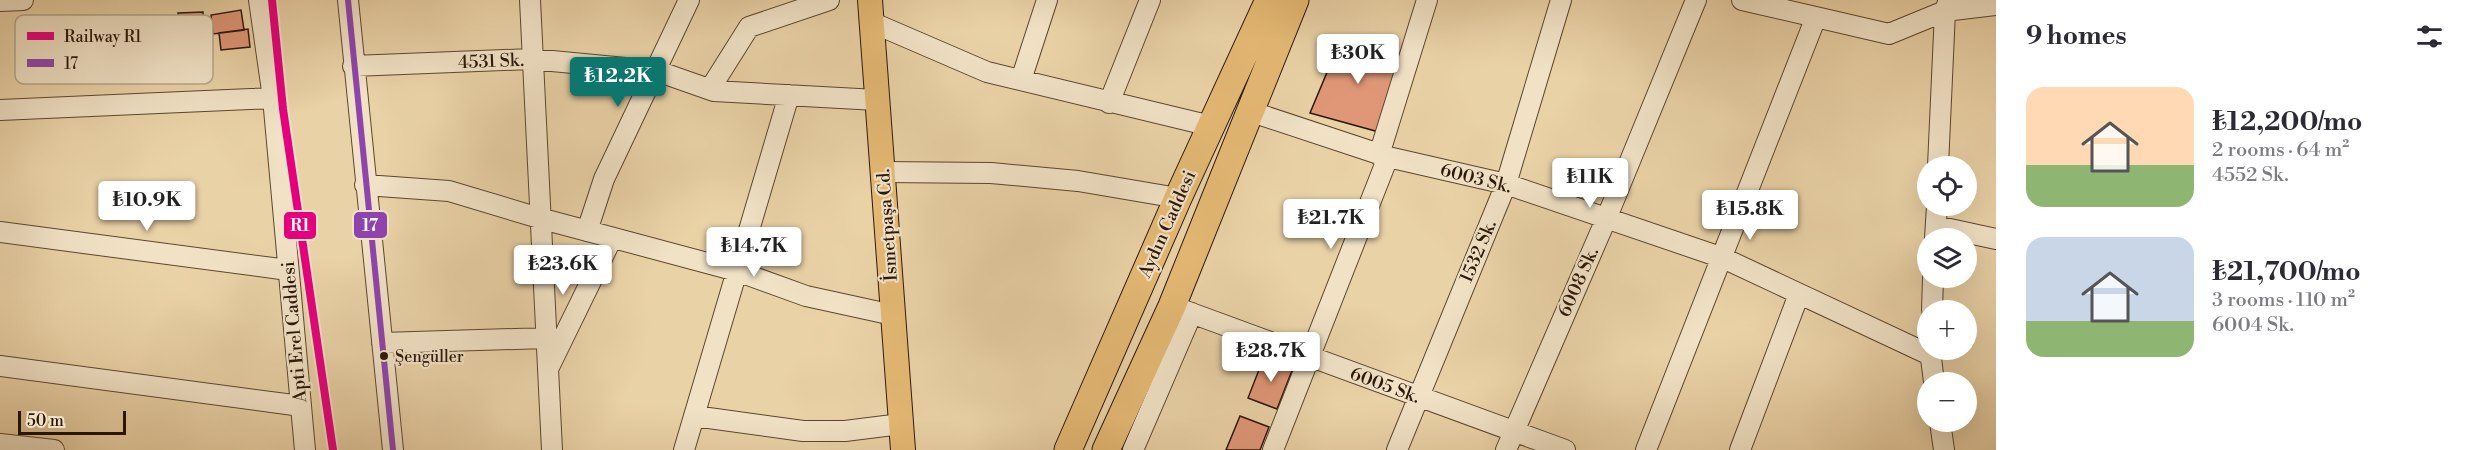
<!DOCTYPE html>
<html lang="en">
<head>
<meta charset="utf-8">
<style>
	body { margin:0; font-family:"Libre Bodoni",serif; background:#f2f2f3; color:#2b2b33; height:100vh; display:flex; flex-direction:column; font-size:22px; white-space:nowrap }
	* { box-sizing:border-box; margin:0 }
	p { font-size:20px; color:#7c7c81 }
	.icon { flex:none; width:33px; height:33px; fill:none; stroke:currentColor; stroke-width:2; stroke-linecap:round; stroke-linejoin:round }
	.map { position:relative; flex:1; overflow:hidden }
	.panel { display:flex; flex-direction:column; background:#fff; width:480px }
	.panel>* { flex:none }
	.tools { position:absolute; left:1917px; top:156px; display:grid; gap:12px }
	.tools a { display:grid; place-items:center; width:60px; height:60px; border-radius:50%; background:#fff; box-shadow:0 6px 24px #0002; font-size:30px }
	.scale { position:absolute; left:18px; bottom:15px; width:108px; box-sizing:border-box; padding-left:6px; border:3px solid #2b1709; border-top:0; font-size:16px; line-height:21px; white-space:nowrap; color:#2b1709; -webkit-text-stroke:4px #f1e2c6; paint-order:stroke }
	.price { position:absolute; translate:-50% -51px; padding:0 14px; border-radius:6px; background:#fff; color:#222; font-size:20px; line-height:39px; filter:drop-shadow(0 2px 3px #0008) }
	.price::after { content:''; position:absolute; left:50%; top:36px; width:18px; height:14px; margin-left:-9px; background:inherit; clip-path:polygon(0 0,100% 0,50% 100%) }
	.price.active { background:#0f766e; color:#fff }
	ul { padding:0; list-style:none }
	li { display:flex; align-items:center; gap:18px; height:150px; padding:0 30px }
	li span { display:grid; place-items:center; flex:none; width:168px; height:120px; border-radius:18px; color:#555 }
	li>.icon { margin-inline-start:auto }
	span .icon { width:72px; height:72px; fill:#fffc; stroke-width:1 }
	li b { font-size:26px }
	h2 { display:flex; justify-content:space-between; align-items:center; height:72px; padding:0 30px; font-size:26px }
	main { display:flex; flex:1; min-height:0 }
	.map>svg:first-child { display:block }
	.building { fill:#e09778; stroke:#2b1709; stroke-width:1.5 }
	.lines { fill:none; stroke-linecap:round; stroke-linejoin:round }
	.minor-casing { stroke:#5b4630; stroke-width:22 }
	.major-casing { stroke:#2b1709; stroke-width:26 }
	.highway-casing { stroke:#2b1709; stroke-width:29 }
	.minor { stroke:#f1e2c6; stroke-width:20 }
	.major { stroke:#e5b974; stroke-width:24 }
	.highway { stroke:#e5b974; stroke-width:27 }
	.bus-1-casing { stroke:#f1e2c6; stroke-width:10 }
	.bus-1 { stroke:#8e44ad; stroke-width:6 }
	.rail-1-casing { stroke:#f1e2c6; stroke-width:12 }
	.rail-1 { stroke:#e5007d; stroke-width:8 }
	.bus-dot { fill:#2b1709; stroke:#f1e2c6; stroke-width:2 }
	.labels { text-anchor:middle; stroke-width:4.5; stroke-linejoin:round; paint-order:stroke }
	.bus-label { font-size:16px; fill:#2b1709; stroke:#f1e2c6; text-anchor:start }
	.street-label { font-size:18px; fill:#2b1709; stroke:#f1e2c6 }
	.key { fill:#f1e2c6; stroke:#b6a58d; stroke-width:1.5 }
	.key-label { font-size:16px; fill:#2b1709 }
	.line-badge { stroke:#f1e2c6; stroke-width:2 }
	.badge-label { font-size:16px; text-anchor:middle; font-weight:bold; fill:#fff }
</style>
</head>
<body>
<main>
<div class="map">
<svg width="1996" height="450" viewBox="0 0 1996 450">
	<rect width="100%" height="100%" fill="#ead2a7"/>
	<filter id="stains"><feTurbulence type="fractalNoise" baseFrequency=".00333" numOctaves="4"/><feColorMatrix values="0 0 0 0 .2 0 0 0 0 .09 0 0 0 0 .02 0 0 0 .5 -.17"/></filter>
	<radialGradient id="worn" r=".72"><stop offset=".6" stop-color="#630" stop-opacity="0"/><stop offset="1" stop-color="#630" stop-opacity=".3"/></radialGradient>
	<path class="building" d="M 241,10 L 244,30 L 213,34 L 211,15 Z
		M 203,12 L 204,41 L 179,41 L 178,13 Z
		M 248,29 L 250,47 L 221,50 L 219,33 Z
		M 1341,39 L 1401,54 L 1379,132 L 1310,113 Z
		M 1264,357 L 1293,368 L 1277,409 L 1248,398 Z
		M 1240,416 L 1269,427 L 1260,450 L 1226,450 Z"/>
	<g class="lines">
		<g class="minor-casing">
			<path id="minor" d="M 259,0 L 273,98 L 305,450
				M 348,0 L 393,450
				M 530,0 L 552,450
				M 1742,0 L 1889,34 L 1945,11 L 1996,5
				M 0,1 L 23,0
				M 871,22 L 987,72 L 1211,126
				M 353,66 L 531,59 L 657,71 L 714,91 L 877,100
				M 1021,80 L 1047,0
				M 710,89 L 749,27 L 829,0
				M 1109,103 L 1150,0
				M 0,110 L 273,98
				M 1249,111 L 1388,157 L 1506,184 L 1723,258 L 1930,355
				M 1379,155 L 1427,0
				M 1938,166 L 1945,11 L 1948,2
				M 883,172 L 991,173 L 1078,181 L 1178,198
				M 365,185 L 449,191 L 539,218 L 737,271 L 806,296 L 893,315
				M 1936,226 L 1996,239
				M 587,231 L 604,179 L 689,0
				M 0,232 L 288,270
				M 1935,238 L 1937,206
				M 1172,306 L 1565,450
				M 1932,310 L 1933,278
				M 382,343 L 546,338
				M 1930,350 L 1934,382
				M 0,366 L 301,406
				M 549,367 L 612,238
				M 694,416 L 803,431 L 845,431 L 901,424
				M 1940,422 L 1944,450
				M 0,444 L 54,450
				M 684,450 L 789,95
				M 1133,450 L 1192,313
				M 1273,450 L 1388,157
				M 1397,450 L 1506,184 L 1561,0
				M 1506,450 L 1607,217 L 1696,0
				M 1646,450 L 1816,17
				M 1740,450 L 1799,294"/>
		</g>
		<g class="major-casing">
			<path id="major" d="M 870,0 L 903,450"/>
		</g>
		<g class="highway-casing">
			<path id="highway" d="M 1068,450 L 1178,198 L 1269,0
				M 1106,450 L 1172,306 L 1295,0"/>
		</g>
		<use href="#minor" class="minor"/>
		<use href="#major" class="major"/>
		<use href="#highway" class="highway"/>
		<g class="bus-1-casing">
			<path id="bus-1" d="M 348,0 L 393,450"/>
		</g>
		<use href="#bus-1" class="bus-1"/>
		<g class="rail-1-casing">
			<path id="rail-1" d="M 272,0 L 283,109 L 333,450"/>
		</g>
		<use href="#rail-1" class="rail-1"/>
	</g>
	<circle class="bus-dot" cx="384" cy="356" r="5"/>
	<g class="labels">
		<g class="bus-label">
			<text x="395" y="362">Şengüller</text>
		</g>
		<g class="street-label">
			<text transform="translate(491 61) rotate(-2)" y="6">4531 Sk.</text>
			<text transform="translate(1476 178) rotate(14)" y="6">6003 Sk.</text>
			<text transform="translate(1167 224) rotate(-66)" y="6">Aydın Caddesi</text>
			<text transform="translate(887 225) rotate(-94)" y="6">İsmetpaşa Cd.</text>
			<text transform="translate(1478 251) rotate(-67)" y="6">1532 Sk.</text>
			<text transform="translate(1578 282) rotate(-66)" y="6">6008 Sk.</text>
			<text transform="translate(294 332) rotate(-95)" y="6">Apti Erel Caddesi</text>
			<text transform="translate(1385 385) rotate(20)" y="6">6005 Sk.</text>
		</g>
	</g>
	<rect x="15" y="15" width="198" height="69" rx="9" class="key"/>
	<rect x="27" y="32" width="27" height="8" fill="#e5007d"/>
	<rect x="27" y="59" width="27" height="8" fill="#8e44ad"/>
	<g class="key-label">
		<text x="64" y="42">Railway R1</text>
		<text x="64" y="69">17</text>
	</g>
	<g class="line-badge">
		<rect x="353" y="211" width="35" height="28" rx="6" fill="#8e44ad"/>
		<rect x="283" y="211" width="34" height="29" rx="6" fill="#e5007d"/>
	</g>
	<g class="badge-label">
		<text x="370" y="231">17</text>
		<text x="300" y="231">R1</text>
	</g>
	<rect width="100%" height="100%" filter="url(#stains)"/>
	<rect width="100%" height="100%" fill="url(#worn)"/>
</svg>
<div class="tools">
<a><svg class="icon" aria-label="locate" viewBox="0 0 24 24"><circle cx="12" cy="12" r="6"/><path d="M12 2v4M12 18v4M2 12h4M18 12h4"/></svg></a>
<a><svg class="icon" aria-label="layers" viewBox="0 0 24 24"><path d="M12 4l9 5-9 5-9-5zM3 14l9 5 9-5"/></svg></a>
<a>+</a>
<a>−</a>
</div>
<div class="scale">50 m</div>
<b class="price" style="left:1358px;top:85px">₺30K</b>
<b class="price active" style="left:618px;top:108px">₺12.2K</b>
<b class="price" style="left:1590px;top:209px">₺11K</b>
<b class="price" style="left:147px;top:232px">₺10.9K</b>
<b class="price" style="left:1750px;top:241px">₺15.8K</b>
<b class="price" style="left:1331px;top:250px">₺21.7K</b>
<b class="price" style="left:754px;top:278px">₺14.7K</b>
<b class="price" style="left:563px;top:296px">₺23.6K</b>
<b class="price" style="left:1271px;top:383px">₺28.7K</b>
</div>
<section class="panel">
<h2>9 homes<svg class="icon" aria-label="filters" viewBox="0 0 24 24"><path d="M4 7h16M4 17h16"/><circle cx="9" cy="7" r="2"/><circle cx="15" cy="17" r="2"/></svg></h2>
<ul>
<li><span style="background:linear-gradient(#ffd9b3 65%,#8fb573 0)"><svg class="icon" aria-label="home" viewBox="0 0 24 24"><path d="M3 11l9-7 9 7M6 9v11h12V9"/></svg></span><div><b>₺12,200/mo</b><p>2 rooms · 64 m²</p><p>4552 Sk.</p></div></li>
<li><span style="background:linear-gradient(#c9d6e8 70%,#8fb573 0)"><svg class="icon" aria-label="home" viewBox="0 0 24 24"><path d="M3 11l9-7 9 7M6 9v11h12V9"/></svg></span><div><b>₺21,700/mo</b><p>3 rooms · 110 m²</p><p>6004 Sk.</p></div></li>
</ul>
</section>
</main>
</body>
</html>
